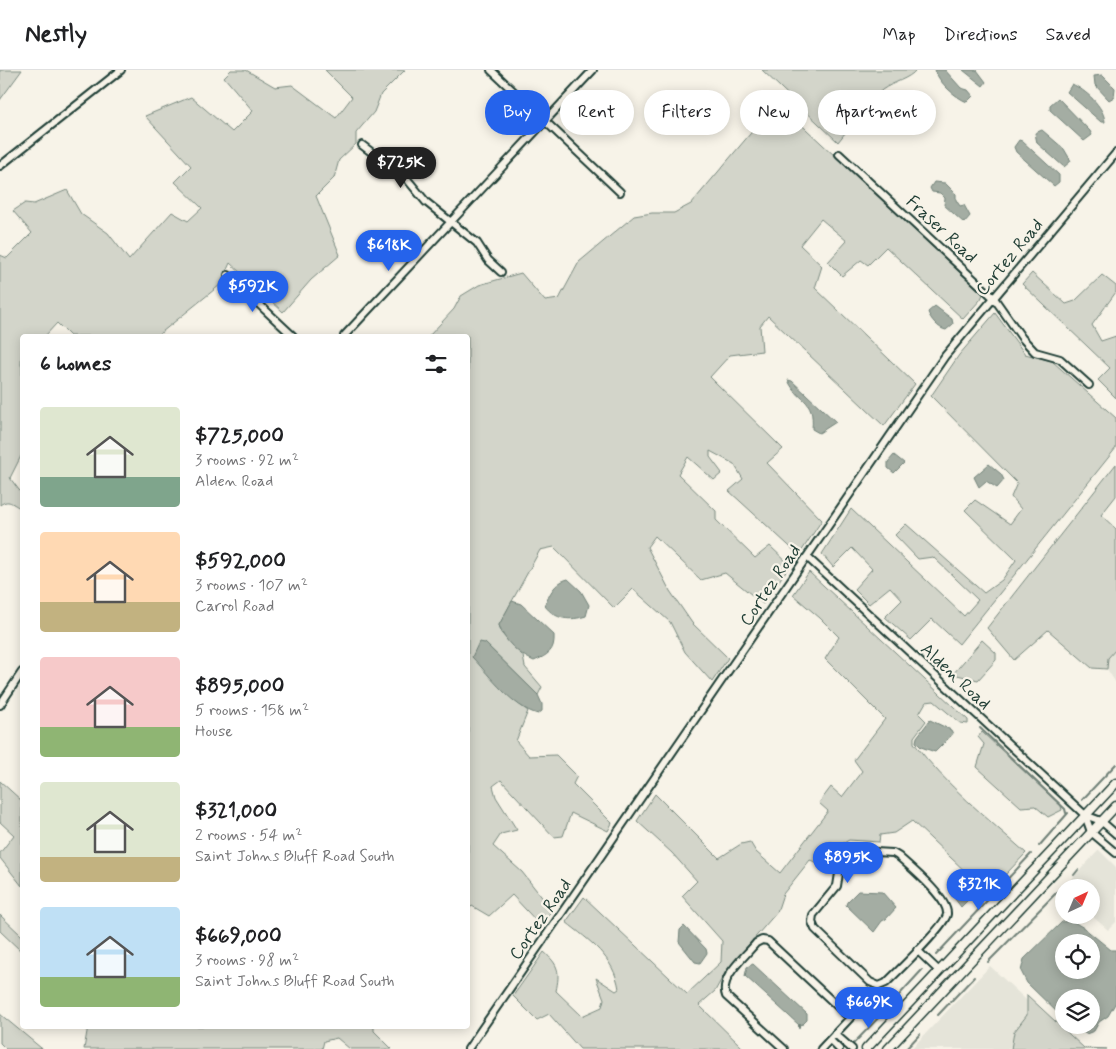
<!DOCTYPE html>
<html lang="en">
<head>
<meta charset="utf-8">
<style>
	body { margin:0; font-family:Mynerve,sans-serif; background:#f2f2f2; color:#202124; height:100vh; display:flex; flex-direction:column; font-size:19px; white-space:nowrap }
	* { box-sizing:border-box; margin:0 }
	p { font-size:16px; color:#757577 }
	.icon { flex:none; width:28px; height:28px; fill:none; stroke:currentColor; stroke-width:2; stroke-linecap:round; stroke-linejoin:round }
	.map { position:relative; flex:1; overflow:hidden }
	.side { position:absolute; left:20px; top:264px; width:450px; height:695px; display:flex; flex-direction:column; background:#fff; border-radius:5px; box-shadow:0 2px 12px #0003 }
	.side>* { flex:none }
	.hud { position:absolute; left:485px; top:20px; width:475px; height:45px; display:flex; gap:10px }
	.needle { width:32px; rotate:44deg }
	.buttons { position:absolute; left:1055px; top:809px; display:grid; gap:10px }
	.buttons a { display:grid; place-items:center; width:45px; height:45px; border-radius:50%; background:#fff; box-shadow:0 2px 12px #0003; font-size:25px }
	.price { position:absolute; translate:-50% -42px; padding:0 11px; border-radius:18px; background:#2563eb; color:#fff; font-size:16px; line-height:32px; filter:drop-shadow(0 1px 2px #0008) }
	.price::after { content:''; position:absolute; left:50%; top:30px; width:15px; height:11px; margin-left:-8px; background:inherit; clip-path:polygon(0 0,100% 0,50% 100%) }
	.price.on { background:#222; color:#fff }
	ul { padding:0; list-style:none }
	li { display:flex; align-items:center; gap:15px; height:125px; padding:0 20px }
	li span { display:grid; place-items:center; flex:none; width:140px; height:100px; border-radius:5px; color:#555 }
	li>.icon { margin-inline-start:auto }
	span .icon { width:60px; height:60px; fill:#fffc; stroke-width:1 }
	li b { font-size:21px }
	h2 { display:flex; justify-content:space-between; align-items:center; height:60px; padding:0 20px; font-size:21px }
	.chip { padding:0 18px; border-radius:22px; background:#fff; box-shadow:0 2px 12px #0003; font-size:18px; line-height:45px }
	.chip.on { background:#2563eb; color:#fff }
	header { display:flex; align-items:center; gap:30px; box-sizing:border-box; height:70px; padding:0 25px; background:#fff; border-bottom:1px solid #e0e0e0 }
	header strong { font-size:24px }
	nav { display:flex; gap:28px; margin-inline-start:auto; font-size:18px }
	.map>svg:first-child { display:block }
	.built { fill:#e5e4d9 }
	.green { fill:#d3d5ca; stroke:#79897f }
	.water { fill:#a4ada3; stroke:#6f8077; fill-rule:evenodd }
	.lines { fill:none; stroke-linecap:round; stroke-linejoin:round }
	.stream { stroke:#6f8077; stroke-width:2 }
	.minor-casing { stroke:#1f3d34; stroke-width:10 }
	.major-casing { stroke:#1f3d34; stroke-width:11 }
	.minor { stroke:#f7f3e8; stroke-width:6 }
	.major { stroke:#f7f3e8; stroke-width:8 }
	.labels { text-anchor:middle; stroke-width:4.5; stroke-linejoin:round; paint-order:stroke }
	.street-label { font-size:18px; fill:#1f3d34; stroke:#f7f3e8 }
</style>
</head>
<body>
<header>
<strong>Nestly</strong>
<nav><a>Map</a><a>Directions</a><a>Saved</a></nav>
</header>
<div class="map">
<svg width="1116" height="979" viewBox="0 0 1116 979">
	<rect width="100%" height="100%" fill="#f7f3e8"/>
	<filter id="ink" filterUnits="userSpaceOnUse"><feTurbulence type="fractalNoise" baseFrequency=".02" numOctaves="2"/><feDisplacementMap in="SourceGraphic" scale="10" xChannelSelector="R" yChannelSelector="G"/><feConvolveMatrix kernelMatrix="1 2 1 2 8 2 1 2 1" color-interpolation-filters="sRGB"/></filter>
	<g filter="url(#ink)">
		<path class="built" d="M 1116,579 L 1116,613 L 1107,599 L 1108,588 Z
			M 1099,780 L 1116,797 L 1116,852 L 1108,860 L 1091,845 L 1091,818 L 1064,817 Z
			M 990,896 L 1042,945 L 1009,979 L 911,979 Z"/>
		<path class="green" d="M 0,0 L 22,0 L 0,30 Z
			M 231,0 L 246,0 L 275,17 L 292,15 L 336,48 L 352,27 L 325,0 L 405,0 L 381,24 L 374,42 L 356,63 L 356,74 L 339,90 L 334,108 L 316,126 L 340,185 L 311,210 L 283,242 L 230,193 L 220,215 L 157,266 L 70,266 L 57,253 L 45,266 L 22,266 L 21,295 L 22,297 L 22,384 L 10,408 L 22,424 L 22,438 C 14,437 10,427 0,435 L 0,185 L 7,188 L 32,163 L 13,141 L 25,133 L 34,134 L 67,120 L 81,144 L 108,163 L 129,190 L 172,142 L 188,151 L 202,138 L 175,112 L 191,96 L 145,46 L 191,27 L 232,62 L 253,41 L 224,7 Z
			M 762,0 L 916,0 C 909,9 893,12 882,20 C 865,34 852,55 838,72 Z
			M 777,32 L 983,224 L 981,229 L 963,249 L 886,177 L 868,195 L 861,190 L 842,206 L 828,192 L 847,171 L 821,149 L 800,175 L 822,196 L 815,218 L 915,314 L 884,356 L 768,246 L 760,256 L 762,281 L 730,285 L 710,307 L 783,379 L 767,393 L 822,450 L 799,485 L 729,421 L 743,409 L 734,394 L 710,381 L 710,387 L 722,403 L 714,410 L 688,387 L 678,404 L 716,441 L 716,450 L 755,488 L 770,476 L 790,495 L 763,534 L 725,503 L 701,510 L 655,466 L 647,477 L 670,521 L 692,553 L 728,588 L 712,612 L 685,582 L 670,552 L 633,519 L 614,538 L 554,477 L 540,480 L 499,555 L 501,563 L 523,586 L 525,597 L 542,617 L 538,625 L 485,573 L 517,633 L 528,641 L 516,671 L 529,686 L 556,685 L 577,706 L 573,714 L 612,753 L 608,761 L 571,743 L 563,766 L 554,767 L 501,710 L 493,716 L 496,727 L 517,760 L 501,764 L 493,776 L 522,802 L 552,840 L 541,856 L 512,825 L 489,846 L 472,836 L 468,840 L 468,266 L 429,266 L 454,239 L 461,226 L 479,215 L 521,203 L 545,231 L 559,229 L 579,192 L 634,146 L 652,143 L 674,143 L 691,134 Z
			M 1032,203 L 1066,234 L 1075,231 L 1102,205 L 1116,216 L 1116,222 L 1092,255 L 1101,271 L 1116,266 L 1116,328 L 1098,310 L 1110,298 L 1022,214 Z
			M 995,243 L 1025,284 L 1052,291 L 1116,348 L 1116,378 L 959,574 L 932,549 L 911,570 L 885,547 L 902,530 L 890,517 L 869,534 L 854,519 L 872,499 L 852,478 L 833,497 L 822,484 L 851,439 L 964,546 L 978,530 L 933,487 L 918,489 L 895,465 L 906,454 L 984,523 L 1002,510 L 1016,490 L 965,440 L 975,430 L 1010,454 L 1021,439 L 1011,427 L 1017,413 L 931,326 L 959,285 Z
			M 1116,394 L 1116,426 L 1101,445 L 1116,459 L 1116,579 L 1108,588 L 1107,599 L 1092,598 L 1048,560 L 1014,590 L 987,558 Z
			M 809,502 L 968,650 L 968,654 L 960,653 L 934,631 L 926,632 L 919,644 L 926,651 L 914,667 L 914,673 C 946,715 987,748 1026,783 L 988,823 L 912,751 L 894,763 L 880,765 L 879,772 L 849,770 L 842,774 L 830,772 L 823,795 L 810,790 L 783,824 L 777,842 L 726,901 L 715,921 L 699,935 L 744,979 L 580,979 L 549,944 L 537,950 L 513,926 L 544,882 C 559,895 560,902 556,921 L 582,946 L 602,937 L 604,929 L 596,908 L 616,921 L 619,919 C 614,887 590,871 566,852 L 584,827 L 687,924 L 721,892 L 722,871 L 682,826 L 697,811 L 672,783 L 637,751 L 655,724 L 719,788 L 741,774 L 750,772 L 756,782 L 780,803 L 828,741 L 819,733 L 831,717 L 842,727 L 862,701 L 854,690 L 885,649 L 825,589 L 839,567 L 820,548 L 793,525 Z
			M 982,570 L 996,583 L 996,590 L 978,610 L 953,604 Z
			M 982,662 L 1061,736 L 1062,740 L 1048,747 L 1035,736 L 1021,737 L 977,697 L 984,674 L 978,667 Z
			M 0,711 L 22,731 L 22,816 L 0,788 L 0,783 L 14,765 L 0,752 Z
			M 0,845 L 22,866 L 22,882 L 0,861 Z
			M 1027,925 L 1084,978 L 1107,979 L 1011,979 L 1014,962 L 1027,945 Z
			M 0,944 L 41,978 L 43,979 L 6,979 L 0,973 Z
			M 88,956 L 374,956 L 374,961 L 392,979 L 350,979 L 337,968 L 324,971 L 322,979 L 84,979 Z"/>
		<path class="water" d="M 935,0 L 945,0 L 961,18 L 968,20 L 973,26 L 967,32 C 955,27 939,13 935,0 Z
			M 963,0 L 977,0 L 986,12 L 983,16 Z
			M 1102,5 L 1115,18 L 1114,27 L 1109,30 L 1095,15 L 1094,6 Z
			M 1072,14 C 1085,20 1104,36 1105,52 L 1101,52 L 1067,22 Z
			M 1058,28 L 1090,61 L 1092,65 L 1084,71 L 1050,40 L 1050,35 Z
			M 1042,60 L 1064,79 L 1071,91 L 1064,97 L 1037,73 L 1035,63 Z
			M 1019,70 L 1022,71 L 1059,105 L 1059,112 L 1054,116 L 1016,82 L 1014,77 Z
			M 934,112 L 945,113 L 956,124 L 956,130 L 960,136 L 964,135 L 970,146 L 964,153 L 944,135 L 945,128 L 940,123 L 932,122 L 930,118 Z
			M 935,236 L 952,249 L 953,254 L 946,260 C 939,259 930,249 928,242 Z
			M 788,310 L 792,311 L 836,352 L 819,363 L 812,359 C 815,326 798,333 788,310 Z
			M 894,385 L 904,393 L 894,403 L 888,398 L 888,392 Z
			M 989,394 L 1001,404 L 1004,410 L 997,418 L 986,411 L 979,417 L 974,407 Z
			M 568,509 L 581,521 L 589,535 L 586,546 C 570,551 556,550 545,536 C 549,524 555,512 568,509 Z
			M 512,531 L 521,534 L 554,565 C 555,581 548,585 534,591 C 519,585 503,570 499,555 Z
			M 479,572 L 485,573 L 538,625 L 542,634 L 542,641 L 538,644 C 512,637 491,607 472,587 Z
			M 930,650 L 951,660 L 953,664 L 935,682 L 921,677 L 916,672 L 917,667 Z
			M 962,808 L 976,822 L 961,837 L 949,821 Z
			M 858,821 L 882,822 L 896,838 L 886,849 L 882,851 L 874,862 L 846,835 L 847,832 Z
			M 1072,851 L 1084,858 L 1111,880 L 1116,880 L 1116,932 L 1108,946 L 1099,952 L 1094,961 L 1086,964 L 1070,955 L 1091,955 L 1091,928 L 1064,928 L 1064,949 L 1027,913 L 1021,901 L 1024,889 L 1062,852 ZM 1064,872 L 1091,872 L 1091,900 L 1064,900 Z
			M 684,856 L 706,879 L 707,883 L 700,893 L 695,892 L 679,872 L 680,860 Z
			M 753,894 L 807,944 L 807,950 L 803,954 L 799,955 L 745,906 L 747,897 Z"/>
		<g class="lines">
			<path class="stream" d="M 980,658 L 1065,739 L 1066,743
				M 1082,730 L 1116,694
				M 1039,776 L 1068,743
				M 1074,805 L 1078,800
				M 936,885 L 1031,784
				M 988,892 L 1062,817
				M 888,937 L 922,900
				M 938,945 L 974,907
				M 799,958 L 799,955
				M 854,973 L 884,942
				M 906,979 L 920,964"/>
			<g class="minor-casing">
				<path id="minor" d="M 491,0 L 620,122
					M 362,75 L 407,109 L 426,132 L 477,173 L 488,190 L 501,202
					M 839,84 L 994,228 L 1022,268 L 1035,282 L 1060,289 L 1089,315
					M 0,96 L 121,0
					M 228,205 L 293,266
					M 344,266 L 593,0
					M 807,487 L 1085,745 L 1101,751 L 1116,764
					M 0,635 L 22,602
					M 1085,745 L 1091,762 L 1116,783
					M 857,781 L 893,783 L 898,786 C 910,797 948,828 947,844 C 946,855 896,903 886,913 L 879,916 L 870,912 L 815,859 L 812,852 L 813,845 L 837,816 L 841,791 L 848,783 Z
					M 917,880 L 939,901
					M 835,964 L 852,979
					M 830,970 L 839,979
					M 468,979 L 945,286 L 1116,83
					M 784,979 L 726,926 C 719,907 744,888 756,873 L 762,870 L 768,871 L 850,948 L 821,979"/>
			</g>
			<g class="major-casing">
				<path id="major" d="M 866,979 L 1116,713
					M 888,979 L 1116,736"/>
			</g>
			<use href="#minor" class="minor"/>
			<use href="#major" class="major"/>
		</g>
	</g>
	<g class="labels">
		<g class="street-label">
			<text transform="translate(942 159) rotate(43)" y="6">Fraser Road</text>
			<text transform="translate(1009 187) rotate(-50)" y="6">Cortez Road</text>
			<text transform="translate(770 515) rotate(-56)" y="6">Cortez Road</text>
			<text transform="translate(956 606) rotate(43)" y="6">Alden Road</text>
			<text transform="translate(540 849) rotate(-55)" y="6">Cortez Road</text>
		</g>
	</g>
</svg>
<div class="buttons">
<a><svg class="needle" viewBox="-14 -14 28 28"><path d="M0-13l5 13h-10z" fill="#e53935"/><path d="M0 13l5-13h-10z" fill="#757577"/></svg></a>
<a><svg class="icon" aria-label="locate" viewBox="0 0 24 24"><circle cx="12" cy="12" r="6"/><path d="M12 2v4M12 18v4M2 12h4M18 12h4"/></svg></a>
<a><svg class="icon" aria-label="layers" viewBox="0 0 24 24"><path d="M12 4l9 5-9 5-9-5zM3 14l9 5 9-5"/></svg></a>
</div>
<b class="price on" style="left:401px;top:119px">$725K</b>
<b class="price" style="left:389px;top:202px">$618K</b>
<b class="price" style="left:253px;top:243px">$592K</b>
<b class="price" style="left:848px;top:814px">$895K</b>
<b class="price" style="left:979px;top:841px">$321K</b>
<b class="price" style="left:869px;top:959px">$669K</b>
<div class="hud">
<a class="chip on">Buy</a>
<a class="chip">Rent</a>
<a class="chip">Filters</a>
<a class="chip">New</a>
<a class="chip">Apartment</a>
</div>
<section class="side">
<h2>6 homes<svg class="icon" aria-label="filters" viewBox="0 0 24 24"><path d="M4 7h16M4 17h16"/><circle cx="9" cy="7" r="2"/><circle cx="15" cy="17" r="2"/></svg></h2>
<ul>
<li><span style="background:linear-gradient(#dfe7d0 70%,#7fa58c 0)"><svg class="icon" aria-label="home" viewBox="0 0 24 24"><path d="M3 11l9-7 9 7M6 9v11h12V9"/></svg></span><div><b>$725,000</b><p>3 rooms · 92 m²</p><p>Alden Road</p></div></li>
<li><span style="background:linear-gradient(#ffd9b3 70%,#c2b280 0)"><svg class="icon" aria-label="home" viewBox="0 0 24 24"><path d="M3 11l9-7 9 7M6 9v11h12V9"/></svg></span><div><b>$592,000</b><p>3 rooms · 107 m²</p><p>Carrol Road</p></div></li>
<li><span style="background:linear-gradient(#f6c9c9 70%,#8fb573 0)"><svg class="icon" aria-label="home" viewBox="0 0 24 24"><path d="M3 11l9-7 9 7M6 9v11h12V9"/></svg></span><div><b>$895,000</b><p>5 rooms · 158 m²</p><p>House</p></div></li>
<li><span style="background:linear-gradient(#dfe7d0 75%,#c2b280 0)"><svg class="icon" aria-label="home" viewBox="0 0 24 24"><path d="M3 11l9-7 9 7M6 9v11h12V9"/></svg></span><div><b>$321,000</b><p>2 rooms · 54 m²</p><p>Saint Johns Bluff Road South</p></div></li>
<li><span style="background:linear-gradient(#bfe0f5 70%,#8fb573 0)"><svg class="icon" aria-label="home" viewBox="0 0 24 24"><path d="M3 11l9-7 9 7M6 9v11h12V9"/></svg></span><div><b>$669,000</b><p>3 rooms · 98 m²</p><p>Saint Johns Bluff Road South</p></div></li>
</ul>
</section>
</div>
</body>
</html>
